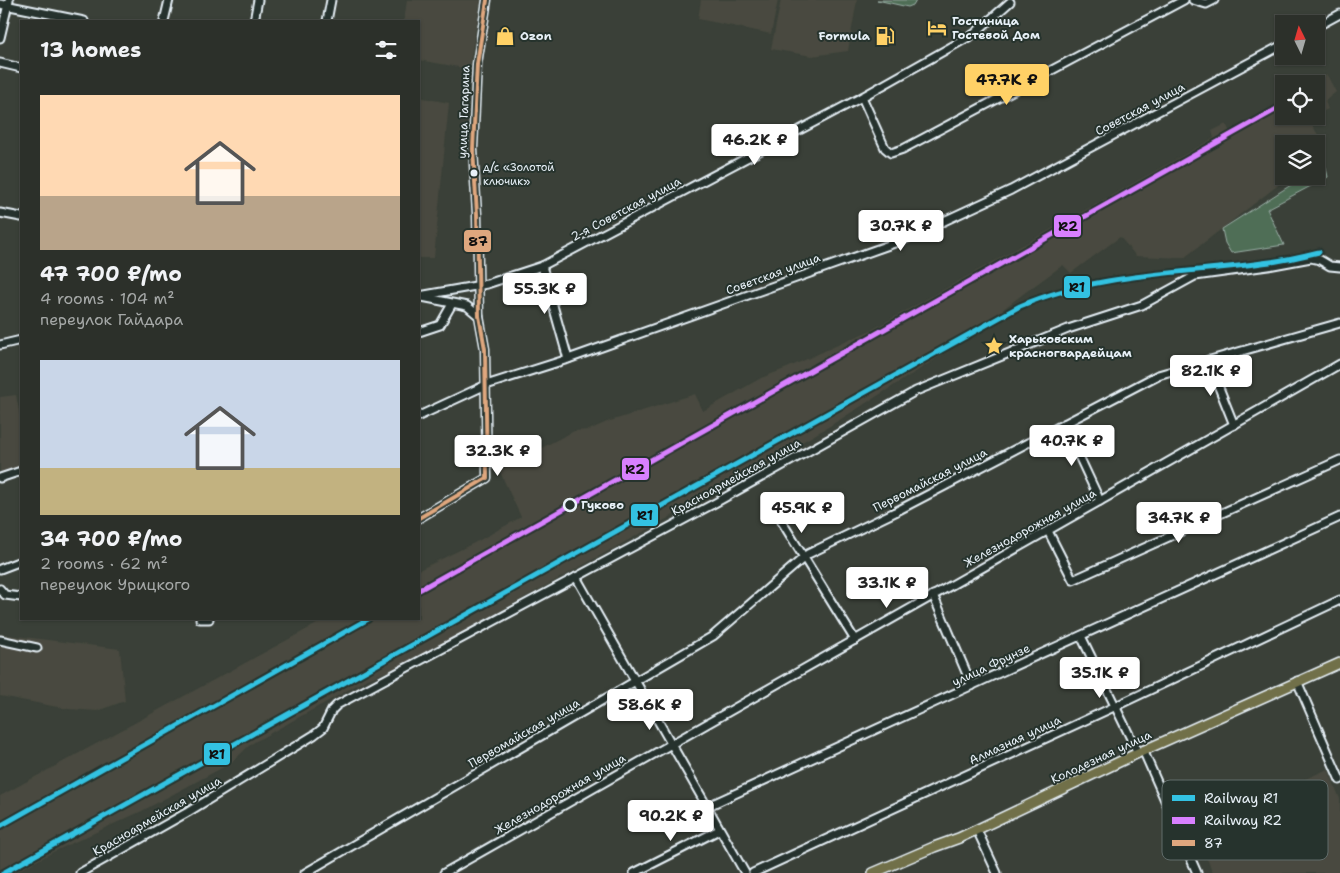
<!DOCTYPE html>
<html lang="en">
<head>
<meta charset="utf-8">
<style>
  :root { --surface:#2c302a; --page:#343832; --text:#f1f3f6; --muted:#a6a9a8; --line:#484b47; --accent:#ffd166 }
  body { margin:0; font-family:"Shantell Sans",sans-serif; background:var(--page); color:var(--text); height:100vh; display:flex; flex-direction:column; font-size:19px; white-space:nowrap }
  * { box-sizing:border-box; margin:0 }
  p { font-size:16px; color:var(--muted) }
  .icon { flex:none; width:28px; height:28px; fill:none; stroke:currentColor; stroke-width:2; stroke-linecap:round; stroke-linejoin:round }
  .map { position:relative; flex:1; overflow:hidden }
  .details { position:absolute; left:20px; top:20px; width:400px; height:600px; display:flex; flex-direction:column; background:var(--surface); border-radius:0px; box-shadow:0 1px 4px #0004,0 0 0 1px var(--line) }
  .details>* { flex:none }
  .needle { width:32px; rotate:355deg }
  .tools { position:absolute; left:1275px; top:15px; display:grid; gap:10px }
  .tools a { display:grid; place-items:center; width:50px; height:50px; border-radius:0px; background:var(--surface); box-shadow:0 1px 4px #0004,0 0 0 1px var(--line); font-size:25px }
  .price { position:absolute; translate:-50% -42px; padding:0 11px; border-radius:5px; background:#fff; color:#222; font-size:16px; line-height:32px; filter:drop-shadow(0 1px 2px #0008) }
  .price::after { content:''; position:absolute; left:50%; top:30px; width:15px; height:11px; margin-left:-8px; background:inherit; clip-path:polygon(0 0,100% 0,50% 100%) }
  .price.current { background:var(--accent); color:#111 }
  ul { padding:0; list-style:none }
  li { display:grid; align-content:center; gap:10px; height:265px; padding:0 20px }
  li span { display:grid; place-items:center; height:155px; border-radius:0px; color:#555 }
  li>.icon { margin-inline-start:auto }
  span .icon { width:90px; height:90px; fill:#fffc; stroke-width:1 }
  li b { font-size:21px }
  h2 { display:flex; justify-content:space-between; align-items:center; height:60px; padding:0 20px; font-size:21px }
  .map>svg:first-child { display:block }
  .built { fill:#48493f }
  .green { fill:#4f6e57; stroke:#9cb0a8 }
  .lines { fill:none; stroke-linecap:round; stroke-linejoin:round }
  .minor-casing { stroke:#e8f1f8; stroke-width:11 }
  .major-casing { stroke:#e8f1f8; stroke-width:12 }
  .minor { stroke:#26332d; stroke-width:7 }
  .major { stroke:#71704a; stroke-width:9 }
  .bus-1-casing { stroke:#26332d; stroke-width:8 }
  .bus-1 { stroke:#dfa77e; stroke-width:4 }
  .rail-1-casing { stroke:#26332d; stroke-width:9 }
  .rail-2-casing { stroke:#26332d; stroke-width:9 }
  .rail-1 { stroke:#33c2e2; stroke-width:5 }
  .rail-2 { stroke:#d880ff; stroke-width:5 }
  .bus-dot { fill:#e8f1f8; stroke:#26332d; stroke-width:2 }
  .stop-dot { fill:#26332d; stroke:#e8f1f8; stroke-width:2.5 }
  .labels { text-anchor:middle; stroke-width:4; stroke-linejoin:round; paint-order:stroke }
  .bus-label { font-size:11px; fill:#e8f1f8; stroke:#26332d; text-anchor:start }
  .poi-label { font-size:12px; font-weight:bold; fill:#e8f1f8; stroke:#26332d; text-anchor:start }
  .street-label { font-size:12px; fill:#e8f1f8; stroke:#26332d }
  .stop-label { font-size:12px; font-weight:bold; fill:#e8f1f8; stroke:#26332d; text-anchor:start }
  .key { fill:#26332d; stroke:#606c6a; stroke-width:1 }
  .key-label { font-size:14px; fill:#e8f1f8 }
  .line-badge { stroke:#26332d; stroke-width:2 }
  .pale-badge-label { font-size:14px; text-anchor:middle; font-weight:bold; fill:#111 }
</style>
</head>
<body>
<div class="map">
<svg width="1340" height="873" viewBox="0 0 1340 873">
  <rect width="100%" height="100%" fill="#3a4038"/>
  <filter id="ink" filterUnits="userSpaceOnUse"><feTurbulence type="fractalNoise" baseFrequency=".02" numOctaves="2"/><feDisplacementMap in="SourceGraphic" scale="10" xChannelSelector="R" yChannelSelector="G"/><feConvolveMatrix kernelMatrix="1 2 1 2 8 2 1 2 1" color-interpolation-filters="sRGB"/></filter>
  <g filter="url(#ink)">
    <g class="built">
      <polygon points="407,0 481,0 469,69 419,60 419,21 404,21"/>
      <polygon points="701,0 778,0 771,34 698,19"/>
      <polygon points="781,0 857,0 848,51 812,56 771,49"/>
      <polygon points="1327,75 1336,92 1325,101 1328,109 1316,115 1316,84 1311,84"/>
      <polygon points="419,97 449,103 434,258 419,258"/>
      <polygon points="1284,100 1284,116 1314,116 1309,120 1326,148 1316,156 1316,144 1284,144 1284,176 1290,176 1184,258 1136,256 1120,237 1071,273 1063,265 1023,294 950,350 830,426 728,485 401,666 368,679 251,744 231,763 142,811 55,851 14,873 0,873 0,796 326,619 419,619 419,570 480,540 521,517 499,470 574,431 589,430 607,422 695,394 703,411 761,378 787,368 873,329 1214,138 1212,131 1226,124 1230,132"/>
      <polygon points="16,395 21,421 21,467 0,474 0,397"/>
      <polygon points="0,634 120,649 125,701 97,711 68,709 0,696"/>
      <polygon points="1328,769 1340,799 1340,873 1213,873 1194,828"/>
    </g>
    <g class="green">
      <polygon points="877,0 916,0 913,5 908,7"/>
      <polygon points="1325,164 1328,177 1267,209 1284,245 1231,253 1225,243 1222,229 1305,176 1316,176 1316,169"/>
    </g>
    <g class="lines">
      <g class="minor-casing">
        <g id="minor">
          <polyline points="1193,0 1206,4 1214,0"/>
          <polyline points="0,4 84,21"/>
          <polyline points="164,21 169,0"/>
          <polyline points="254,21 258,0"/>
          <polyline points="327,21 331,0"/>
          <polyline points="1316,27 1340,14"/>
          <polyline points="0,38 9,0"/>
          <polyline points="0,63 21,68"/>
          <polyline points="862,97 885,148 891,153 903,149 1184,0"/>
          <polyline points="0,213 21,217"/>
          <polyline points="542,266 568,359"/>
          <polyline points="419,296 487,284 542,266 862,97 974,34 1010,2"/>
          <polyline points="422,297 467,306 479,316"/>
          <polyline points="419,332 440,325 452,304"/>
          <polyline points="0,345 21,340"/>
          <polyline points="1208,360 1234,425"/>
          <polyline points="419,416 486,385 568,359 903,240 1011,190 1284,44"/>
          <polyline points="1064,424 1100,501"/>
          <polyline points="0,478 21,471"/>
          <polyline points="419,518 487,478 485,349 479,316 477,214 473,149 477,64 487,0"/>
          <polyline points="782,522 855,640"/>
          <polyline points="1048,531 1073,580 1340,460"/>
          <polyline points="0,569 21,561"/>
          <polyline points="576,577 745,873"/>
          <polyline points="0,589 5,595 21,597"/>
          <polyline points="933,595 972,686"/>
          <polyline points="200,619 209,619"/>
          <polyline points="1081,636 1138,753"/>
          <polyline points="0,640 37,648"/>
          <polyline points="1297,681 1340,780"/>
          <polyline points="1143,750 1197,873"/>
          <polyline points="706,807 1340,517"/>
          <polyline points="977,830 997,873"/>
          <polyline points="80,873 188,812 314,735 323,728 332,710 337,705 715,503 916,391 1068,329 1142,305 1195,276 1268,266 1311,258 1320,260 1330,266 1340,267"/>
          <polyline points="305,873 713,636 808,554 895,512 1158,375 1340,323"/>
          <path d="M 444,873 C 742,703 1042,535 1340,364"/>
          <polyline points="634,873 719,830"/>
          <polyline points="753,873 1116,706 1340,600"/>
        </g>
      </g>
      <g class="major-casing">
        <polyline id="major" points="873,873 934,847 959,838 1138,753 1340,663"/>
      </g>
      <use href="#minor" class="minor"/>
      <use href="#major" class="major"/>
      <g class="bus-1-casing">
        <polyline id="bus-1" points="419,518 487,478 485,349 479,316 477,214 473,149 477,64 487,0"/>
      </g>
      <use href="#bus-1" class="bus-1"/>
      <g class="rail-1-casing">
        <g id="rail-1">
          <polyline points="0,826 368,619"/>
          <path d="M 3,873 L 1020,306 C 1099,272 1186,274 1270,262 C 1286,260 1303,256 1319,252"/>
        </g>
      </g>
      <g class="rail-2-casing">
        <polyline id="rail-2" points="419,590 1284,105"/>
      </g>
      <use href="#rail-1" class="rail-1"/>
      <use href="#rail-2" class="rail-2"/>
    </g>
  </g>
  <defs>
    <g id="hotel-bare" transform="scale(1.5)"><path d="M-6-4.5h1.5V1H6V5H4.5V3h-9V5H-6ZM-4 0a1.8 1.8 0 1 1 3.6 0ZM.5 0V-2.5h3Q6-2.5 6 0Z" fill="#ffd166" stroke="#26332d" stroke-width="2.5" paint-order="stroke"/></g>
    <g id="shop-bare" transform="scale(1.5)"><path d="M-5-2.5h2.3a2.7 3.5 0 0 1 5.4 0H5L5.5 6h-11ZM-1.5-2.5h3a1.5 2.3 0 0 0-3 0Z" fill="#ffd166" stroke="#26332d" stroke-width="2.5" paint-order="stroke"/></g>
    <g id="fuel-bare" transform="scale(1.5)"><path d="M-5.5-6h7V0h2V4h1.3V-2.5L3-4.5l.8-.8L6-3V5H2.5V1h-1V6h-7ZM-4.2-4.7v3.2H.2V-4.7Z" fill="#ffd166" stroke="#26332d" stroke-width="2.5" paint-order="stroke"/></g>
    <g id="sight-bare" transform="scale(1.5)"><path d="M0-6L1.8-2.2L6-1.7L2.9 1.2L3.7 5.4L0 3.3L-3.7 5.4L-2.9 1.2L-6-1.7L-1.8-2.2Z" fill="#ffd166" stroke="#26332d" stroke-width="2.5" paint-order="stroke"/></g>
  </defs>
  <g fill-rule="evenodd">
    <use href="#hotel-bare" x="937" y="28"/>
    <use href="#shop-bare" x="505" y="36"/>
    <use href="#fuel-bare" x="885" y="36"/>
    <use href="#sight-bare" x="994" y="346"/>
  </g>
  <circle class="bus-dot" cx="474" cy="173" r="4.5"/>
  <circle class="stop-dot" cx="570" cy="505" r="6"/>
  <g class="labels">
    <g class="bus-label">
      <text x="483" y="171">д/с «Золотой<tspan x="483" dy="14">ключик»</tspan></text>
    </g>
    <g class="poi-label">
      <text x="952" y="25">Гостиница<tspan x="952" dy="14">Гостевой Дом</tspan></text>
      <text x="520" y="40">Ozon</text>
      <text x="870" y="40" text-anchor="end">Formula</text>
      <text x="1009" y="343">Харьковским<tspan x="1009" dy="14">красногвардейцам</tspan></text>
    </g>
    <g class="street-label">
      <text transform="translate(1140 109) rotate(-28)" y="4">Советская улица</text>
      <text transform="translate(464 112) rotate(-88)" y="4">улица Гагарина</text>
      <text transform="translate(626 209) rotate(-28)" y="4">2-я Советская улица</text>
      <text transform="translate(773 274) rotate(-20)" y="4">Советская улица</text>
      <text transform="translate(736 477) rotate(-29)" y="4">Красноармейская улица</text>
      <text transform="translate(930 480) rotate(-27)" y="4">Первомайская улица</text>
      <text transform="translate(1030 528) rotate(-29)" y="4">Железнодорожная улица</text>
      <text transform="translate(991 665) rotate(-25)" y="4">улица Фрунзе</text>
      <text transform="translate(524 733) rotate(-30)" y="4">Первомайская улица</text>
      <text transform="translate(1015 740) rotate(-25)" y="4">Алмазная улица</text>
      <text transform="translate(1101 757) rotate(-25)" y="4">Колодезная улица</text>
      <text transform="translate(560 794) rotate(-30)" y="4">Железнодорожная улица</text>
      <text transform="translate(157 816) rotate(-30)" y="4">Красноармейская улица</text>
    </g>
    <g class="stop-label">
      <text x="581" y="509">Гуково</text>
    </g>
  </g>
  <rect x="1162" y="780" width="166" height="80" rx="8" class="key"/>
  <rect x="1172" y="795" width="23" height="6" fill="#33c2e2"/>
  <rect x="1172" y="817" width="23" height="7" fill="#d880ff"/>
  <rect x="1172" y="840" width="23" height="6" fill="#dfa77e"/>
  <g class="key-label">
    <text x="1204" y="803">Railway R1</text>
    <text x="1204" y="825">Railway R2</text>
    <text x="1204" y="848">87</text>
  </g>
  <g class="line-badge">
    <rect x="1053" y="214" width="29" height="24" rx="5" fill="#d880ff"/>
    <rect x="463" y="229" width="29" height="24" rx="5" fill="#dfa77e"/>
    <rect x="1063" y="275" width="28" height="24" rx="5" fill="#33c2e2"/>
    <rect x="621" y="457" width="29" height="24" rx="5" fill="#d880ff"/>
    <rect x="630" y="503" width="29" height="24" rx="5" fill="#33c2e2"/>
    <rect x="203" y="742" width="28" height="24" rx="5" fill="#33c2e2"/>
  </g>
  <g class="pale-badge-label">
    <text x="1068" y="231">R2</text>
    <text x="478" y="246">87</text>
    <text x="1077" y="292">R1</text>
    <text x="635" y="474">R2</text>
    <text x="645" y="520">R1</text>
    <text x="217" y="759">R1</text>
  </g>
</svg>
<div class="tools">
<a><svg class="needle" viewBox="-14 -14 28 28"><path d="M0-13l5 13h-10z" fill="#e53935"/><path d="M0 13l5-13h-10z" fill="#a6a9a8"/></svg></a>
<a><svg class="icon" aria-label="locate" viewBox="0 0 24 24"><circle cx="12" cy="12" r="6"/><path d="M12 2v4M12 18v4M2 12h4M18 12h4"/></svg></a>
<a><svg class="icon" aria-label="layers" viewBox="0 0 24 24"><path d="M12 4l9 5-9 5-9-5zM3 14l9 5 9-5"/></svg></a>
</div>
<b class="price current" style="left:1007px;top:106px">47.7K ₽</b>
<b class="price" style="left:755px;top:166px">46.2K ₽</b>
<b class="price" style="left:901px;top:252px">30.7K ₽</b>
<b class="price" style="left:545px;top:315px">55.3K ₽</b>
<b class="price" style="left:1211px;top:397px">82.1K ₽</b>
<b class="price" style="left:1072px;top:467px">40.7K ₽</b>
<b class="price" style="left:498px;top:477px">32.3K ₽</b>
<b class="price" style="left:802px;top:534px">45.9K ₽</b>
<b class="price" style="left:1179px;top:544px">34.7K ₽</b>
<b class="price" style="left:887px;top:609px">33.1K ₽</b>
<b class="price" style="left:1100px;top:699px">35.1K ₽</b>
<b class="price" style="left:650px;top:731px">58.6K ₽</b>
<b class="price" style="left:671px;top:842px">90.2K ₽</b>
<section class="details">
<h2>13 homes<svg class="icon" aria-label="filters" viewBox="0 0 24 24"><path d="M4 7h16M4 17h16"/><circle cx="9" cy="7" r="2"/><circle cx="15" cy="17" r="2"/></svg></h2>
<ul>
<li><span style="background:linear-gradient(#ffd9b3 65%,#b9a48a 0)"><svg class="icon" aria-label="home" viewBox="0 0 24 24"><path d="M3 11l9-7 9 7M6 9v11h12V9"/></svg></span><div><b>47 700 ₽/mo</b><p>4 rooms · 104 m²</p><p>переулок Гайдара</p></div></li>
<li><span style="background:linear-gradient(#c9d6e8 70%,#c2b280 0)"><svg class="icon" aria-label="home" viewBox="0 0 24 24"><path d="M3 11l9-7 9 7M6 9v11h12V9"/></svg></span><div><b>34 700 ₽/mo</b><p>2 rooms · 62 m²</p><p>переулок Урицкого</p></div></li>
</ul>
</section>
</div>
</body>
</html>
